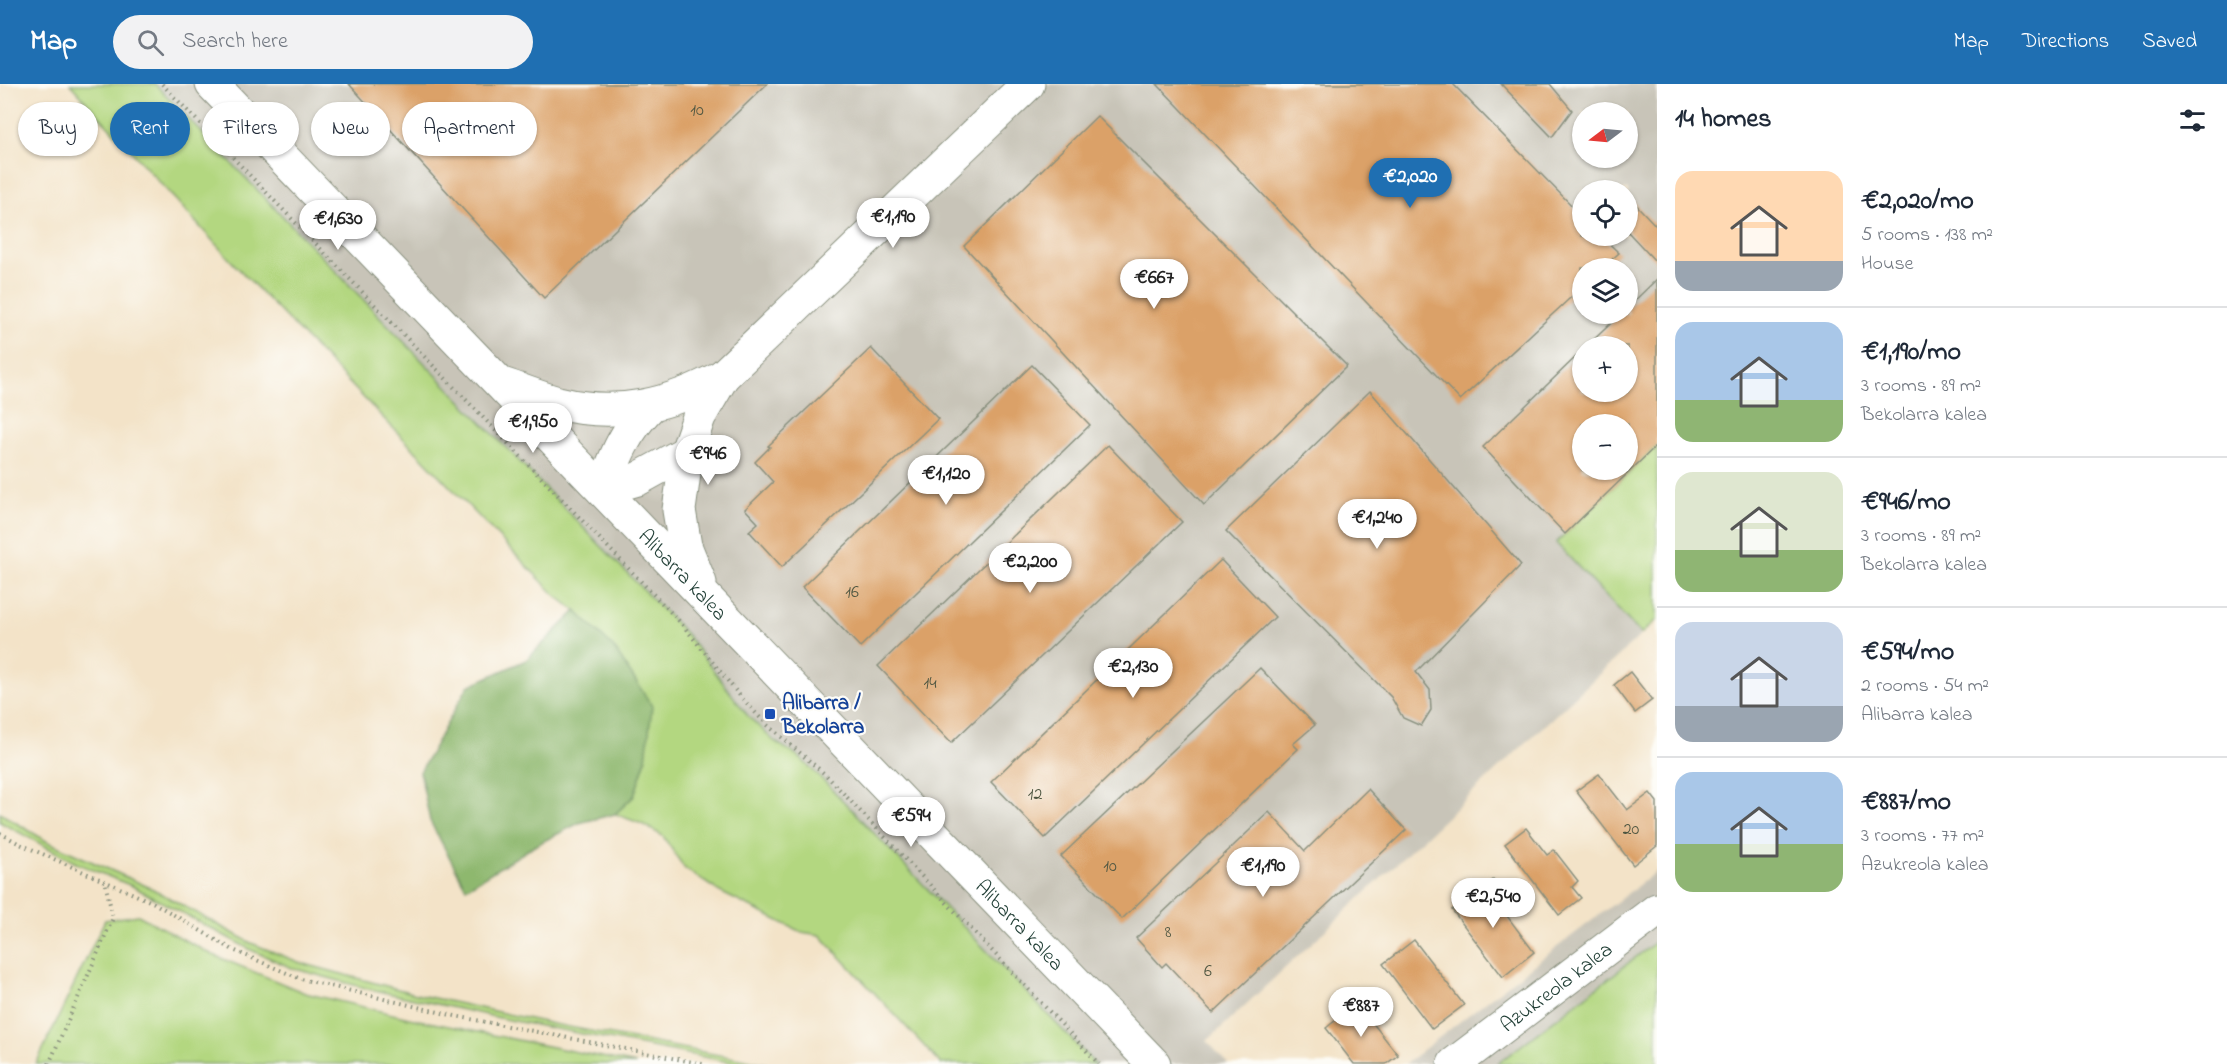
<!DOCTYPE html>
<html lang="en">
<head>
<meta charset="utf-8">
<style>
  :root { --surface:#fff; --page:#f2f2f3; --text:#1f2937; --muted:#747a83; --line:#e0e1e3; --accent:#1f6fb2 }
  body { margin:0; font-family:"Indie Flower",sans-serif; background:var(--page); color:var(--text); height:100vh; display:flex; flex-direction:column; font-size:22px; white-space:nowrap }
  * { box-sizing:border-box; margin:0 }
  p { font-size:20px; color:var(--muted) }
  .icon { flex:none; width:33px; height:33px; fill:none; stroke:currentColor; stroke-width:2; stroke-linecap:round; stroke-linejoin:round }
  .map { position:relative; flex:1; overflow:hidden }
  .panel { display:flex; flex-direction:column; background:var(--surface); width:570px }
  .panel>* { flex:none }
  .banner { position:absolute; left:18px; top:18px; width:570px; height:54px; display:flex; gap:12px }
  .needle { width:39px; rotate:254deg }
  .buttons { position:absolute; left:1572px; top:18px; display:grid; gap:12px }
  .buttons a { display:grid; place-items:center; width:66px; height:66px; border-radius:50%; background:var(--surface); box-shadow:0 2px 4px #0004; font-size:30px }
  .price { position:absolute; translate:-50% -51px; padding:0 14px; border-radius:21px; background:#fff; color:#222; font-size:20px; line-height:39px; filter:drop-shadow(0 2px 3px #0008) }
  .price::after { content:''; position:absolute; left:50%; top:36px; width:18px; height:14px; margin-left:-9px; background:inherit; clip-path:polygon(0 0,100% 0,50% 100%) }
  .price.on { background:var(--accent); color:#fff }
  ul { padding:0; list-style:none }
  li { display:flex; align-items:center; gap:18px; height:150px; padding:0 18px }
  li+li { border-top:2px solid var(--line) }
  li span { display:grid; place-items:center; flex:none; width:168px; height:120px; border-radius:18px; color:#555 }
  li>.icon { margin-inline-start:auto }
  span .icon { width:72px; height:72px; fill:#fffc; stroke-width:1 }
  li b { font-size:26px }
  h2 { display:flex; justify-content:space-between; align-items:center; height:72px; padding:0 18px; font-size:26px }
  .tag { padding:0 21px; border-radius:27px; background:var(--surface); box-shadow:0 2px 4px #0004; font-size:21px; line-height:54px }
  .tag.on { background:var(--accent); color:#fff }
  header { display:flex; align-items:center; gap:36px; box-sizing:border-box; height:84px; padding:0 30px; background:var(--accent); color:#fff }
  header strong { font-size:28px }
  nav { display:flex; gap:33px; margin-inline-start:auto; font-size:21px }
  .search { width:420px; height:54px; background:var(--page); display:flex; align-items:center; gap:15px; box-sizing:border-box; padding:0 21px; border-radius:33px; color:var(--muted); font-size:22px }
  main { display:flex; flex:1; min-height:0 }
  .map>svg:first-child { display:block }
  .industrial { fill:#c8c4b8; fill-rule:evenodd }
  .green { fill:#b3d780; stroke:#698a5a; stroke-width:1.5 }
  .forest { fill:#8eb86e; stroke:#567a51; stroke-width:1.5 }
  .building { fill:#dba167; fill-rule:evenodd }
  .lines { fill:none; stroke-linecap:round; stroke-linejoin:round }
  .minor-casing { stroke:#89907e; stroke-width:35 }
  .path { stroke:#89907e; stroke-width:4; stroke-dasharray:1.5 4.5; stroke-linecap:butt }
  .minor { stroke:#fff; stroke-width:33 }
  .transit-dot { fill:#1a4fb4; stroke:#fdfcf7; stroke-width:2 }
  .labels { text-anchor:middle; stroke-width:4.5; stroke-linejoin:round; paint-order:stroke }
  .number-label { font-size:18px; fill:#4e5641 }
  .street-label { font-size:21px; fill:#1f3d34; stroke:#fdfcf7 }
  .transit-label { font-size:21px; font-weight:bold; fill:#164399; stroke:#fdfcf7; text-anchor:start }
</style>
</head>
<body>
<header>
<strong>Map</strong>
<div class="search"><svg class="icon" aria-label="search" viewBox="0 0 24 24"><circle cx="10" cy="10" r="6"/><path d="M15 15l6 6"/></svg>Search here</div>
<nav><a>Map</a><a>Directions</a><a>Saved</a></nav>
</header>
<main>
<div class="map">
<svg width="1657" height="980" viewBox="0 0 1657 980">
  <rect width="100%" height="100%" fill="#fdfcf7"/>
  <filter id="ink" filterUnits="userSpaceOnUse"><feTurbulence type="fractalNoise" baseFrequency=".0167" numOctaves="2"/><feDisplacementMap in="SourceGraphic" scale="12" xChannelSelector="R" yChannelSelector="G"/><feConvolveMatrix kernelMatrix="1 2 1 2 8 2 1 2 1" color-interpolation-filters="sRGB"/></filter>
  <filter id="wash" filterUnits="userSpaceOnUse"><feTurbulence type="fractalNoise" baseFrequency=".008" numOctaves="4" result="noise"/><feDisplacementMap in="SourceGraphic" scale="24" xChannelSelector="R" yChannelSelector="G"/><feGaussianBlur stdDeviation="1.35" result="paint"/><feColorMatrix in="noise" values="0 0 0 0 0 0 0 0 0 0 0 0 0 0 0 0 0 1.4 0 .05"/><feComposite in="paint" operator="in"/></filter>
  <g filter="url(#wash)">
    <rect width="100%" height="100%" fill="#f3e3c8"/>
    <g class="industrial">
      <path d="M 155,0 L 1657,0 L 1657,536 L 1207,957 L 1228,980 L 1095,980 L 827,700 L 798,672 L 774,657 L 748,632 L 687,551 ZM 1582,28 L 1628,28 L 1628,74 L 1582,74 ZM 1582,106 L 1628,106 L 1628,152 L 1582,152 ZM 1582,184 L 1628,184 L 1628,230 L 1582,230 ZM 1582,262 L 1628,262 L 1628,308 L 1582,308 ZM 1582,340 L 1628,340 L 1628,386 L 1582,386 Z"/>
      <polygon points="1657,787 1657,980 1405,980 1489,915"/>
    </g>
    <g class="green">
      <polygon points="70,0 155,0 687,551 748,632 774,657 798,672 827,700 1095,980 941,980 820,851 801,848 720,808 685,785 663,752 642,740 615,730 634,712 646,675 576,527 555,511 233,179"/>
      <polygon points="1657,361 1657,536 1641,550 1556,459"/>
      <polygon points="0,729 48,758 153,805 251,859 301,879 420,911 553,940 767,980 740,980 504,935 365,904 292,884 251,866 132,802 76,779 0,738"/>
      <polygon points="138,831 211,870 305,909 409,934 636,980 36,980 105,836"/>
      <polygon points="1657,857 1657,980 1497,980"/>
    </g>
    <polygon class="forest" points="576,527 614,564 652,622 646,675 634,712 615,730 579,739 536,761 466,804 430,737 420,688 468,602 526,576"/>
    <g id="blocks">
      <g class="building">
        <polygon points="349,0 767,0 544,214"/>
        <polygon points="1157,0 1453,0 1582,132 1582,152 1601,152 1619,169 1602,184 1582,184 1582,203 1460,316"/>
        <polygon points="1501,0 1550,0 1572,26 1552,53"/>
        <polygon points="1097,32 1347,282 1204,421 964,162"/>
        <polygon points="1628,112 1657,143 1657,179 1628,148"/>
        <path d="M 1657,195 L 1657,361 L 1565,450 L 1483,363 L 1582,267 L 1582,308 L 1628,308 L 1628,262 L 1587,262 L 1621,230 L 1628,230 L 1628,223 ZM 1582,340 L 1628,340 L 1628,386 L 1582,386 Z"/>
        <polygon points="871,264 938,335 782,483 749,447 758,439 745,425 773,398 755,378 770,363 768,362"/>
        <polygon points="1032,281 1090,341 860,563 802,503"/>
        <polygon points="1370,307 1521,481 1416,588 1430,606 1431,626 1421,642 1403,634 1391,613 1226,447"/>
        <polygon points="1108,361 1182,438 951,659 878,582"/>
        <polygon points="1221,476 1275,533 1045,754 991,698"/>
        <polygon points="1260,584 1315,641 1293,660 1298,665 1122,835 1061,772"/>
        <polygon points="1630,588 1652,616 1635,629 1614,601"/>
        <polygon points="1599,690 1627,726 1650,709 1657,718 1657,762 1633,781 1576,707"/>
        <polygon points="1368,705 1406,746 1213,929 1166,879 1162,883 1136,854 1269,728 1305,767"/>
        <polygon points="1526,744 1547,771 1554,766 1578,797 1572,803 1581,814 1559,831 1505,760"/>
        <polygon points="1493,796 1506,814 1498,820 1534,868 1503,893 1452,826"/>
        <polygon points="1414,856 1464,921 1432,945 1383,880"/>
        <polygon points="1357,919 1398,971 1386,980 1354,980 1326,944"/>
      </g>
    </g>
  </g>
  <g filter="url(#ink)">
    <use href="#blocks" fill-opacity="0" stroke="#89907e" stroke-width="1.5"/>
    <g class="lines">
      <g class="minor-casing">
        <g id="minor">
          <path id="s1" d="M 212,0 L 1154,980"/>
          <path d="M 505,301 C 523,307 540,314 558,319 C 618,334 670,321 723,292"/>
          <path d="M 603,405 C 616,371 624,349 650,322"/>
          <polyline points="603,405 638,395 687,368"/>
          <polyline points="700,499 685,462 679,426 687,368 699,333 723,292 1028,0"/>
          <path id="s2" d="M 1454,980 L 1657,826"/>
        </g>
      </g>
      <g class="path">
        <polyline points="162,0 681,539 740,612 765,639 826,691 1099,980"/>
        <polyline points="0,749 20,760 154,819 233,866 301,895 455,932 703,980"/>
        <polyline points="49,980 113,834 105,798"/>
      </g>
      <use href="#minor" class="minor"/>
    </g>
  </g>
  <rect class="transit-dot" x="764" y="624" width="12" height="12" rx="3"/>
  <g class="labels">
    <g class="number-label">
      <text x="697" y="31">10</text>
      <text x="852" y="513">16</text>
      <text x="930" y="604">14</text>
      <text x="1035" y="715">12</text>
      <text x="1631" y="750">20</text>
      <text x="1110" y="787">10</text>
      <text x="1168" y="853">8</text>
      <text x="1208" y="892">6</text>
    </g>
    <g class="street-label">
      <text dy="7" stroke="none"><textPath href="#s1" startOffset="680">Alibarra kalea</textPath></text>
      <text dy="7" stroke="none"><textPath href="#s1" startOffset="1166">Alibarra kalea</textPath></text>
      <text dy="7" stroke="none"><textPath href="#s2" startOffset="128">Azukreola kalea</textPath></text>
    </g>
    <g class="transit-label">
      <text x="782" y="625">Alibarra /<tspan x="782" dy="24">Bekolarra</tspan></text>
    </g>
  </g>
</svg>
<div class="buttons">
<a><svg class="needle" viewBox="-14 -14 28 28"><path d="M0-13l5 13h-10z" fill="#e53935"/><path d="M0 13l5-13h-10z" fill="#747a83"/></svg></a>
<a><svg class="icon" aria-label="locate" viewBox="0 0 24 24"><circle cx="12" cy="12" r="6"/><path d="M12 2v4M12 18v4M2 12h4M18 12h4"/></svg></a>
<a><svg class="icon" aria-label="layers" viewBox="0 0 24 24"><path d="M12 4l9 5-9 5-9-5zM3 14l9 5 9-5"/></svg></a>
<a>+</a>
<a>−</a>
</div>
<b class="price on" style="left:1410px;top:125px">€2,020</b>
<b class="price" style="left:893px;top:165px">€1,190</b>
<b class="price" style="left:338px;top:167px">€1,630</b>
<b class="price" style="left:1154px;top:226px">€667</b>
<b class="price" style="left:533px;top:370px">€1,950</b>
<b class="price" style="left:708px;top:402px">€946</b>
<b class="price" style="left:946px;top:422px">€1,120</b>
<b class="price" style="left:1377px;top:466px">€1,240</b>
<b class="price" style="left:1030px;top:510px">€2,200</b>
<b class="price" style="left:1133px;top:615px">€2,130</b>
<b class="price" style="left:911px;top:764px">€594</b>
<b class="price" style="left:1263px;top:814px">€1,190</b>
<b class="price" style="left:1493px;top:845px">€2,540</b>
<b class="price" style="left:1361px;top:954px">€887</b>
<div class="banner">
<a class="tag">Buy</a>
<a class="tag on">Rent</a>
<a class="tag">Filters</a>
<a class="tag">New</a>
<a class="tag">Apartment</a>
</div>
</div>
<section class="panel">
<h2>14 homes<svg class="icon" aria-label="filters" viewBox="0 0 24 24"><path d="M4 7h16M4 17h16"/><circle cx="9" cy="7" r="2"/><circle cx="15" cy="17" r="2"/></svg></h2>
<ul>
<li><span style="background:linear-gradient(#ffd9b3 75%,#9aa5b1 0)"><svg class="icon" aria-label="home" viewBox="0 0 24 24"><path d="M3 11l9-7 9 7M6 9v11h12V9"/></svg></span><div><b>€2,020/mo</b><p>5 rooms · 138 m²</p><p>House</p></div></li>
<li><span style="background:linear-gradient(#a9c7e8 65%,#8fb573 0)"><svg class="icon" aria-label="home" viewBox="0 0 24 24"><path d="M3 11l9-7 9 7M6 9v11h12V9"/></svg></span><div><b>€1,190/mo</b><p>3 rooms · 89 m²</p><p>Bekolarra kalea</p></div></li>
<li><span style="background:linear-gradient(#dfe7d0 65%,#8fb573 0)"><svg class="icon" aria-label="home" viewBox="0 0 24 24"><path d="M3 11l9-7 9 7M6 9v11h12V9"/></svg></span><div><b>€946/mo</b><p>3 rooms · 89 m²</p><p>Bekolarra kalea</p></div></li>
<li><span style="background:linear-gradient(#c9d6e8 70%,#9aa5b1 0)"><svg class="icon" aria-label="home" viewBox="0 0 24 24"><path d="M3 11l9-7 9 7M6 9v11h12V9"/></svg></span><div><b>€594/mo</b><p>2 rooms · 54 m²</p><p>Alibarra kalea</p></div></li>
<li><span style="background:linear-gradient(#a9c7e8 60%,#8fb573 0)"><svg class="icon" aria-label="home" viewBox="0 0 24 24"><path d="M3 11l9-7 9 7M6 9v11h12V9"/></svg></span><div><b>€887/mo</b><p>3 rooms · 77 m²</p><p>Azukreola kalea</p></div></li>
</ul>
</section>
</main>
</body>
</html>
